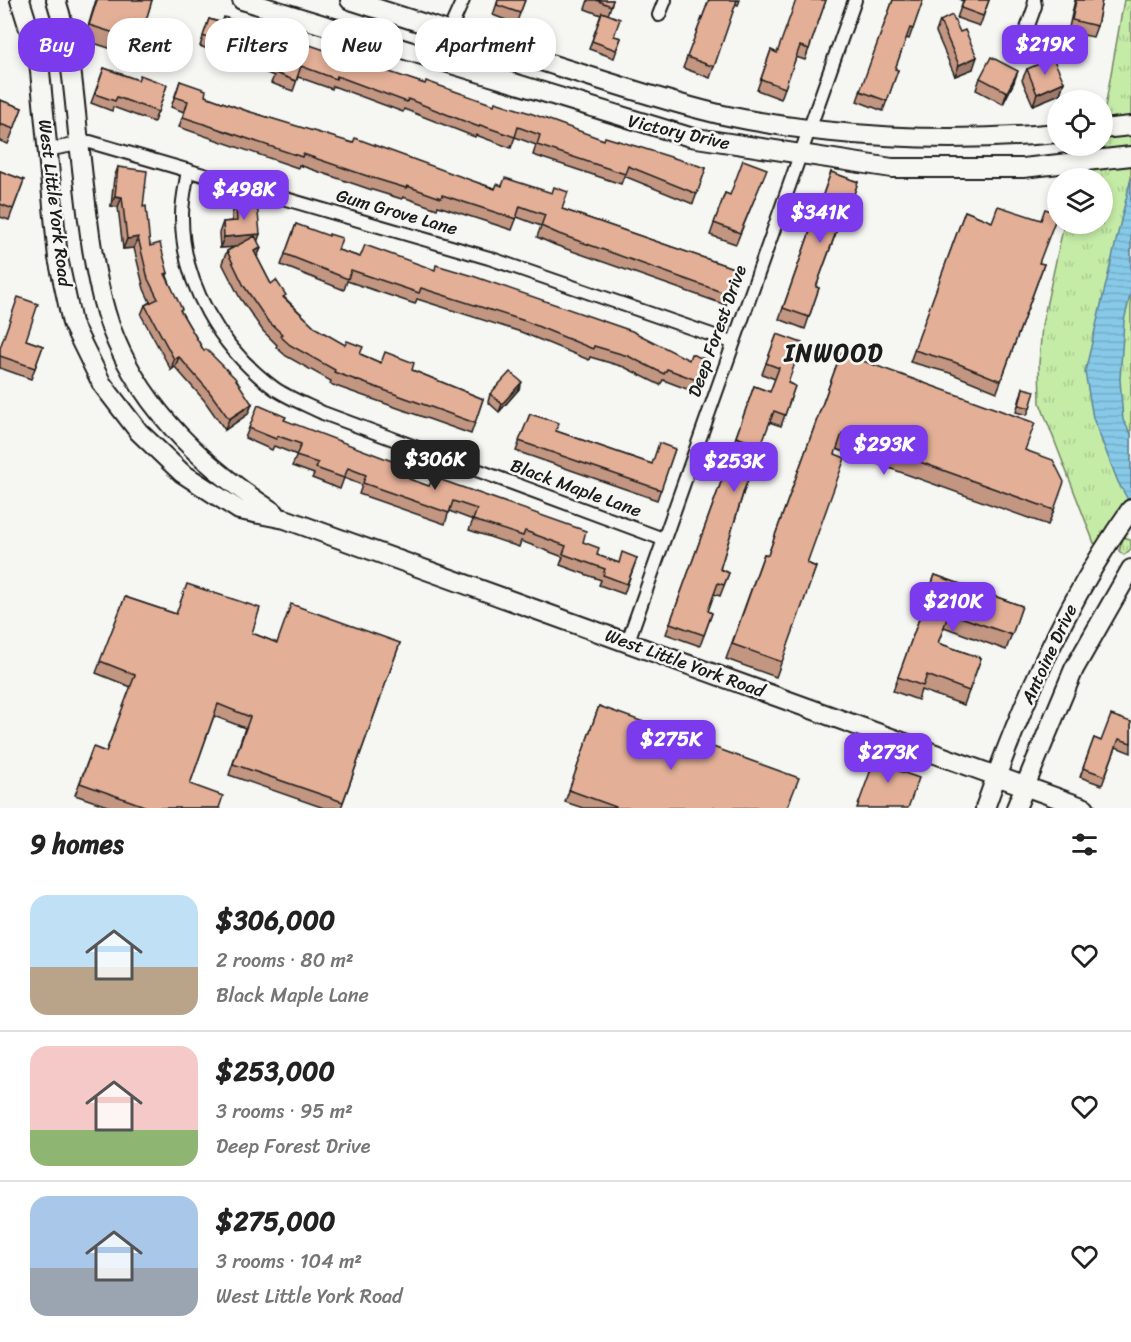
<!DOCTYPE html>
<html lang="en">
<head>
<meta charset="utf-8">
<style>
  :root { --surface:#fff; --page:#f2f2f2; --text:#222; --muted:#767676; --line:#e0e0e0; --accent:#7c3aed }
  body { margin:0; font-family:Sriracha,sans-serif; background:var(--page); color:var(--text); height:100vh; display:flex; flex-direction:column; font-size:22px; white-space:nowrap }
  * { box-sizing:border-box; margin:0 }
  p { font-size:20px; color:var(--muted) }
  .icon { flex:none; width:33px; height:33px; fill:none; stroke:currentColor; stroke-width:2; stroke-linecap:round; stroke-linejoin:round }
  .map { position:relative; height:808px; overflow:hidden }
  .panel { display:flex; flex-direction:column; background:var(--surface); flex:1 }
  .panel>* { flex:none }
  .banner { position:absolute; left:18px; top:18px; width:600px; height:54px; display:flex; gap:12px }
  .fabs { position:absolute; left:1047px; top:90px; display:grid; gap:12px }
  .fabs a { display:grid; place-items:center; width:66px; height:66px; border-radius:50%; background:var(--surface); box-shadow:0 3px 9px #0003; font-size:30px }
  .price { position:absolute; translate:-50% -51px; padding:0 14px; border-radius:12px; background:var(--accent); color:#fff; font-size:20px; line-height:39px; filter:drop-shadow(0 2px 3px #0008) }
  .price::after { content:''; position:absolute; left:50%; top:36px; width:18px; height:14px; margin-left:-9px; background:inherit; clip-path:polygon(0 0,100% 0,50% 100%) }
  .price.selected { background:#222; color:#fff }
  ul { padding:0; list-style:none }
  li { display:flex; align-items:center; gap:18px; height:150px; padding:0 30px }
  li+li { border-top:2px solid var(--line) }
  li span { display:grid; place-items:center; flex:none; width:168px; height:120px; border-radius:18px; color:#555 }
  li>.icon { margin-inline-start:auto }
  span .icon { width:72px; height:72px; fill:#fffc; stroke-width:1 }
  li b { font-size:26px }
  h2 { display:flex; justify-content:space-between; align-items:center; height:72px; padding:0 30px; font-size:26px }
  .pill { padding:0 21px; border-radius:24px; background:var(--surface); box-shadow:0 3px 9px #0003; font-size:21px; line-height:54px }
  .pill.selected { background:var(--accent); color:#fff }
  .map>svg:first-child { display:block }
  .grass { fill:url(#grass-tufts); stroke:#708462; stroke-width:1.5 }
  .water { fill:url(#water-rules); stroke:#5c8496; stroke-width:1.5 }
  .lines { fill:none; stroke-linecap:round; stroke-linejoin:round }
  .street-casing { stroke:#1c1c1c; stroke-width:16 }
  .secondary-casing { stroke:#1c1c1c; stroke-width:22 }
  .street { stroke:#f6f6f2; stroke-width:12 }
  .secondary { stroke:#f6f6f2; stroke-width:18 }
  .wall { fill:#c39682; stroke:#1c1c1c; stroke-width:1.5 }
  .shaded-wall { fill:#9f7a6a; stroke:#1c1c1c; stroke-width:1.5 }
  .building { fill:#e3af97; stroke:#1c1c1c; stroke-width:1.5 }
  .labels { text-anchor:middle; stroke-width:5; stroke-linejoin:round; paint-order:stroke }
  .street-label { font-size:18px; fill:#1c1c1c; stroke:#f6f6f2 }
  .district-label { font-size:24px; font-weight:bold; letter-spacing:1.5px; fill:#1c1c1c; stroke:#f6f6f2 }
</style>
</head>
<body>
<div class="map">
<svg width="1131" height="808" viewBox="0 0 1131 808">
  <defs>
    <pattern id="grass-tufts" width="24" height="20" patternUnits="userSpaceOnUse" patternTransform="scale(1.5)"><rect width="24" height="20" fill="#c5eca7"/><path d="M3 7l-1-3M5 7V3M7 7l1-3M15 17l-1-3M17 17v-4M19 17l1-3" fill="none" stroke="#a9ca8f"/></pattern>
    <pattern id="water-rules" width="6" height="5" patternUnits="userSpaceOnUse" patternTransform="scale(1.5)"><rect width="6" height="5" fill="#87c9e8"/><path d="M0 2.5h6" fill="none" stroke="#74acc6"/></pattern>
  </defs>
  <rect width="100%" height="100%" fill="#f6f6f2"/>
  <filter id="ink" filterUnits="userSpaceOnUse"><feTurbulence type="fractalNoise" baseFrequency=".0167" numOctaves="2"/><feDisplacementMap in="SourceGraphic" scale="12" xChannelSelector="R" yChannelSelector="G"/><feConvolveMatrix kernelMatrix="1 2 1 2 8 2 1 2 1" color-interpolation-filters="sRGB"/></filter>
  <g filter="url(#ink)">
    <g class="grass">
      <polygon points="1124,0 1131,0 1131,498 1098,544 1094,543 1040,403 1039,364 1042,325 1064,224 1102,224 1102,178 1066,178 1066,171 1094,168 1098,146 1102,146 1103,119"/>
      <polygon points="1124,536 1131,541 1131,549 1124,555 1119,551"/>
    </g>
    <polygon class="water" points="1131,178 1131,292 1124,321 1120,379 1123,420 1131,434 1131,505 1118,482 1093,418 1085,372"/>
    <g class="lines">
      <g class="street-casing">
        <g id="street">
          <polyline points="659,15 665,0"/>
          <polyline points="1024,37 1035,6 1034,0"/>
          <polyline points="436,60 463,0"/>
          <polyline points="46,150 90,142 489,258 732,342"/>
          <path d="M 188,170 C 186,184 182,200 182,215 C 181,283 221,349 274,388 C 288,398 307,405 323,413 L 663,539"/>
          <polyline points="628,641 855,0"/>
        </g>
      </g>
      <g class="secondary-casing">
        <g id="secondary">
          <polyline points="20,0 39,61 58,258 72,323 102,384 139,432 182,473 239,510 285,519 1085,808"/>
          <path d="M 56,0 C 71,46 74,95 79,143 C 86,199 90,259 106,313 C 132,400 202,466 275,513"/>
          <polyline points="242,0 690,137 892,168 1023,168 1131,156"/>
          <path d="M 350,0 C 422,23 494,46 566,69 C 618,85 670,103 723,115 C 831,138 948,143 1058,133"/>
          <polyline points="1102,129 1131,126"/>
          <path d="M 985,808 C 1021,704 1067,599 1131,509"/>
          <polyline points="1016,808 1074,669 1131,569"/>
        </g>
      </g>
      <use href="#street" class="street"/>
      <use href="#secondary" class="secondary"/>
    </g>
    <g class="wall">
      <polygon points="96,0 152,0 134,56 84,40"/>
      <polygon points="498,0 525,0 516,24 493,15"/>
      <polygon points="588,0 613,0 608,15 614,36 621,38 614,58 589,49 601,15 585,9"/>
      <polygon points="709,0 740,0 738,5 735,4 710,78 683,68"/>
      <polygon points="826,0 805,60 796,57 781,99 757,90 771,50 777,53"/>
      <polygon points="893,0 923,0 909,39 906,38 895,69 898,70 883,111 857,101"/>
      <polygon points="960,0 989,0 980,26 957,18 963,1"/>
      <polygon points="1075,0 1102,0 1097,26 1093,37 1068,32"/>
      <polygon points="209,19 222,23 271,36 294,44 494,105 604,140 706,168 693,204 624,176 621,184 533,155 536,145 515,137 511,148 476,135 475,137 404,109 403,112 333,86 332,89 298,77 293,91 271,83 274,76 200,46"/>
      <polygon points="940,21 973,69 955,76 936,32"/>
      <polygon points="104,68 138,80 167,85 154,122 113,107 112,111 91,103"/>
      <polygon points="1027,69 1064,82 1060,94 1033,105 1022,80"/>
      <polygon points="980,78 1014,82 1003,104 976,90"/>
      <polygon points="180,81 205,96 247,111 562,209 739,270 726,305 555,245 537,237 541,226 517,217 512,230 438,206 437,209 403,197 402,199 369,189 299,165 298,168 179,127 184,112 171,107"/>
      <polygon points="0,100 22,108 8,144 0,141"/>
      <polygon points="118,167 143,207 150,246 168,273 167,276 181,312 204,351 252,404 248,414 225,430 204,400 175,367 171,370 141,315 145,305 150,302 144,289 134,248 123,249 118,207 111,206 114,178"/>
      <polygon points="0,171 24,180 9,220 0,217"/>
      <polygon points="831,172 858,182 844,223 840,222 816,287 819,288 805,329 779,319"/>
      <polygon points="762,180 736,244 710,235 725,193 730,195"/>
      <polygon points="236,203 261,248 257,257 271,284 285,298 317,329 360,354 381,363 412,370 483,399 471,434 330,384 331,381 286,356 276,347 277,345 263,331 240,298 222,263 227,251 234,247 220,248 219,233 223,222 232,221 232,214"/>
      <polygon points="965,211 992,222 1039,263 1044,264 997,392 950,373 910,362"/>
      <polygon points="296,224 338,250 689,360 707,360 695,392 663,380 660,385 624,367 590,357 589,360 521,332 417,299 415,304 347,281 344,290 281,265"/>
      <polygon points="777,334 788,383 795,386 781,426 769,422 744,491 720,569 729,573 720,596 714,594 708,611 712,613 700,646 666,634 728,463 739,467 744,453 732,448 754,386 770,392 775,379 762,374"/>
      <polygon points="26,340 43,346 31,379 0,368 0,347"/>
      <polygon points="841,353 1025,450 1054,510 1048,525 836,449 807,563 816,567 776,677 726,659 764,554 768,555"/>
      <polygon points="1023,388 1030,408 1027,415 1016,412"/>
      <polygon points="519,389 499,412 488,402 490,394"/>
      <polygon points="530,414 556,431 652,464 675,449 657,500 516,451"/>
      <polygon points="284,420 409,479 583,542 597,555 619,563 637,558 624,594 599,585 601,580 560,565 563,557 521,541 519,547 469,530 473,520 449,511 445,524 359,494 362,485 344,478 340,489 312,478 314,474 292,466 297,455 274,446 272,450 245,438 249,428"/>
      <polygon points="935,575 1022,606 1006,650 944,627 938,643 981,658 964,705 921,690 918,700 893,691"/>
      <polygon points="125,597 176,614 252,633 277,643 400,643 341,808 324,808 229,775 245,728 214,716 190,784 219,808 113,808 75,795 93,747 106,752 131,687 96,673"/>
      <polygon points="599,706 788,808 583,808 565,802"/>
      <polygon points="1131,722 1131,753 1116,747 1102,785 1080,777 1094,738 1101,741"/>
    </g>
    <g class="shaded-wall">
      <polygon points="977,57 973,69 955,76 959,65"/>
      <polygon points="1018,71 1014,82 1003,104 1007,92"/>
      <polygon points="1064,82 1060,94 1033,105 1037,94"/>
      <polygon points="115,196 122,197 118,207 111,206"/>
      <polygon points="260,234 256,246 220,248 224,237"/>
      <polygon points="138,237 134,248 123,249 127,239"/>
      <polygon points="261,248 256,259 254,251"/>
      <polygon points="179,357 175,367 171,370 174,359"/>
      <polygon points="522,382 519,389 499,412 502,404"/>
      <polygon points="252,404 248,414 225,430 229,419"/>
    </g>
    <g class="building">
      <polygon points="97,0 152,0 140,41 89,25"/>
      <polygon points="498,0 525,0 520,13 497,5"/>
      <polygon points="596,0 613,0 611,6"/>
      <polygon points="709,0 737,0 714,67 687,57"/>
      <polygon points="796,0 826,0 809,49 800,46 785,88 761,79 771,50 777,53"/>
      <polygon points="893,0 923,0 913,29 910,28 895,69 898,70 887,101 860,91"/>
      <polygon points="964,0 989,0 983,16 961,8"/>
      <polygon points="1076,0 1102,0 1097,26 1072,20"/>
      <polygon points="602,12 620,19 614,36 621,38 616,50 592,41"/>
      <polygon points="952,15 960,32 965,30 977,57 959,65 940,21"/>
      <polygon points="224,17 272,33 271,36 294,44 295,40 425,84 426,81 494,105 495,102 530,113 604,140 605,137 642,148 706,168 697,194 628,166 625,174 537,145 540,135 518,127 515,137 480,125 479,127 408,99 407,102 337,76 336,79 301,66 296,81 275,73 278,66 203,36 209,19 222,23"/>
      <polygon points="991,57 1018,71 1007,92 980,78"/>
      <polygon points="1053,58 1064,82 1037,94 1027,69"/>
      <polygon points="104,68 138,80 140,75 167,85 158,112 117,97 115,101 95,94"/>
      <polygon points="180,81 206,90 205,96 247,111 353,143 355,138 495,189 497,184 502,186 505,178 552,193 554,187 568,192 562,209 739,270 730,295 559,234 541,226 545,215 520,206 516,219 442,195 441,198 407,186 406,188 373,178 303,154 302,157 183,117 188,101 175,97"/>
      <polygon points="0,100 22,108 14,129 0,124"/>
      <polygon points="743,160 767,169 740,233 714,223 725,193 730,195"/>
      <polygon points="118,167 147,171 143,207 146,206 150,246 160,243 168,273 165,274 182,309 180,310 204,351 206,349 235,378 252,404 229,419 208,390 179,357 174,359 145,305 158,299 148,279 138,237 127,239 122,197 115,196"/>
      <polygon points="0,171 24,180 13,209 0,204"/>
      <polygon points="831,172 858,182 848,212 844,210 816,287 819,288 809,317 783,308"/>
      <polygon points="257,202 260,234 224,237 223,222 237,221 236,203"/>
      <polygon points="998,206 1041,220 1045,209 1058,213 1039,263 1044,264 1001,381 954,362 914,350 965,211 992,222"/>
      <polygon points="296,224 329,236 329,234 342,238 338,250 360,257 365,245 435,270 436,265 470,275 632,331 689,360 691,354 707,360 699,381 667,369 664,374 628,356 594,346 593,349 525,321 421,288 419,293 351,270 348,279 285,254"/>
      <polygon points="255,236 261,248 254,251 271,284 276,280 286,295 283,297 317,329 345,345 347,341 363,347 360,354 381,363 385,352 414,363 412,370 483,399 475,423 334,372 335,370 290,345 280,336 282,334 267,320 244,286 227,251"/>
      <polygon points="18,297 38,304 26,340 43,346 35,368 0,356 0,348"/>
      <polygon points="777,334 802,343 788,383 795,386 785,415 774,411 744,490 720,569 729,573 724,585 718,583 708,611 712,613 704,635 670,623 728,463 739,467 748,441 736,437 754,386 770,392 779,368 766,363"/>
      <polygon points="841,353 1035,423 1025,450 1053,460 1064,482 1054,510 842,434 835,454 845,458 807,563 816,567 782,662 732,644 764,554 768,555"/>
      <polygon points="510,372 522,382 502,404 490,394"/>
      <polygon points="1023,388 1035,391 1030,408 1019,405"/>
      <polygon points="258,405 286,417 284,420 413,469 409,479 429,486 433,477 586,531 583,542 599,548 597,555 619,563 622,552 637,558 627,584 603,575 605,569 563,554 566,546 525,531 523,536 473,520 477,509 453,501 449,513 363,483 366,475 348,468 344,478 316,468 318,463 296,456 301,444 278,436 276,439 249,428"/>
      <polygon points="530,414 559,423 556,431 652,464 659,443 675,449 661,490 519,441"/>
      <polygon points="935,575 1022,606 1012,635 949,613 938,643 981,658 969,691 927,675 923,686 898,677"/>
      <polygon points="187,584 260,608 252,633 277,643 291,604 400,643 343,802 233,764 250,717 218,704 190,784 223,796 219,808 150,808 80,783 93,747 106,752 135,675 100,661 125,597 176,614"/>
      <polygon points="599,706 799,778 787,808 616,808 616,807 569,790"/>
      <polygon points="1111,715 1131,722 1131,743 1119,739 1105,776 1083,768 1094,738 1101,741"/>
      <polygon points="878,750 904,758 899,771 919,778 908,808 857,808"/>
    </g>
  </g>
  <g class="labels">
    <g class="street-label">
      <text transform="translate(679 132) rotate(13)" y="6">Victory Drive</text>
      <text transform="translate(55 203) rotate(83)" y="6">West Little York Road</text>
      <text transform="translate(397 212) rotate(16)" y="6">Gum Grove Lane</text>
      <text transform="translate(717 331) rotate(-70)" y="6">Deep Forest Drive</text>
      <text transform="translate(576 488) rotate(20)" y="6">Black Maple Lane</text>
      <text transform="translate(1049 654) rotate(-65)" y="6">Antoine Drive</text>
      <text transform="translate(685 663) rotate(20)" y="6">West Little York Road</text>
    </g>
    <g class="district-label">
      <text x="834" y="361">INWOOD</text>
    </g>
  </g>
</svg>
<div class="fabs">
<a><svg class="icon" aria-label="locate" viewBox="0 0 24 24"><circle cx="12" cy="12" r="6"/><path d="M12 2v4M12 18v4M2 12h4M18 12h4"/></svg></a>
<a><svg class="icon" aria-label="layers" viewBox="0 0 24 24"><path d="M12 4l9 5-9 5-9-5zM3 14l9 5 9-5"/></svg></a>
</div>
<b class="price" style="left:1045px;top:76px">$219K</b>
<b class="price" style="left:244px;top:221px">$498K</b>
<b class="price" style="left:820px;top:244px">$341K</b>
<b class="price" style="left:884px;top:476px">$293K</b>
<b class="price selected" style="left:435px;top:491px">$306K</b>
<b class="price" style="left:734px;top:493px">$253K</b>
<b class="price" style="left:953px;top:633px">$210K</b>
<b class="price" style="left:671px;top:771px">$275K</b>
<b class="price" style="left:888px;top:784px">$273K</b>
<div class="banner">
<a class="pill selected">Buy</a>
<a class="pill">Rent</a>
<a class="pill">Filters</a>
<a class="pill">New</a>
<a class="pill">Apartment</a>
</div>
</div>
<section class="panel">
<h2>9 homes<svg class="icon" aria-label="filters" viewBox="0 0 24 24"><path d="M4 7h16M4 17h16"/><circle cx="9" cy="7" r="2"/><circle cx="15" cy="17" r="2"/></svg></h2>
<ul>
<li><span style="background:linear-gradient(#bfe0f5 60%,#b9a48a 0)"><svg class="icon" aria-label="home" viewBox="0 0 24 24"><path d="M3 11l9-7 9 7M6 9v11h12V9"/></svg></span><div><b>$306,000</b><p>2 rooms · 80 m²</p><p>Black Maple Lane</p></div><svg class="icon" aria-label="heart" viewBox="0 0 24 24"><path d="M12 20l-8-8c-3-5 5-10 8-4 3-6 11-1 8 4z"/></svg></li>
<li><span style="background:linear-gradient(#f6c9c9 70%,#8fb573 0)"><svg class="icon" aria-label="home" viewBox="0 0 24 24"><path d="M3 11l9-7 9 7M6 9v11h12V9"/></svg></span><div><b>$253,000</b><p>3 rooms · 95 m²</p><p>Deep Forest Drive</p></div><svg class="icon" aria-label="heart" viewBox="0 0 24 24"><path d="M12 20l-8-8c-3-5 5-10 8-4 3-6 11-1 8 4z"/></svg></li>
<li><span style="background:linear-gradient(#a9c7e8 60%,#9aa5b1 0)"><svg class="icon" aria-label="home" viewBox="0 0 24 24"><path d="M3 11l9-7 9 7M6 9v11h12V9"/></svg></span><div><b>$275,000</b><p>3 rooms · 104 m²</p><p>West Little York Road</p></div><svg class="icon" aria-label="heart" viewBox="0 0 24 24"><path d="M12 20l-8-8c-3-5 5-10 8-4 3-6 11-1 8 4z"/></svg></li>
</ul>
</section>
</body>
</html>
